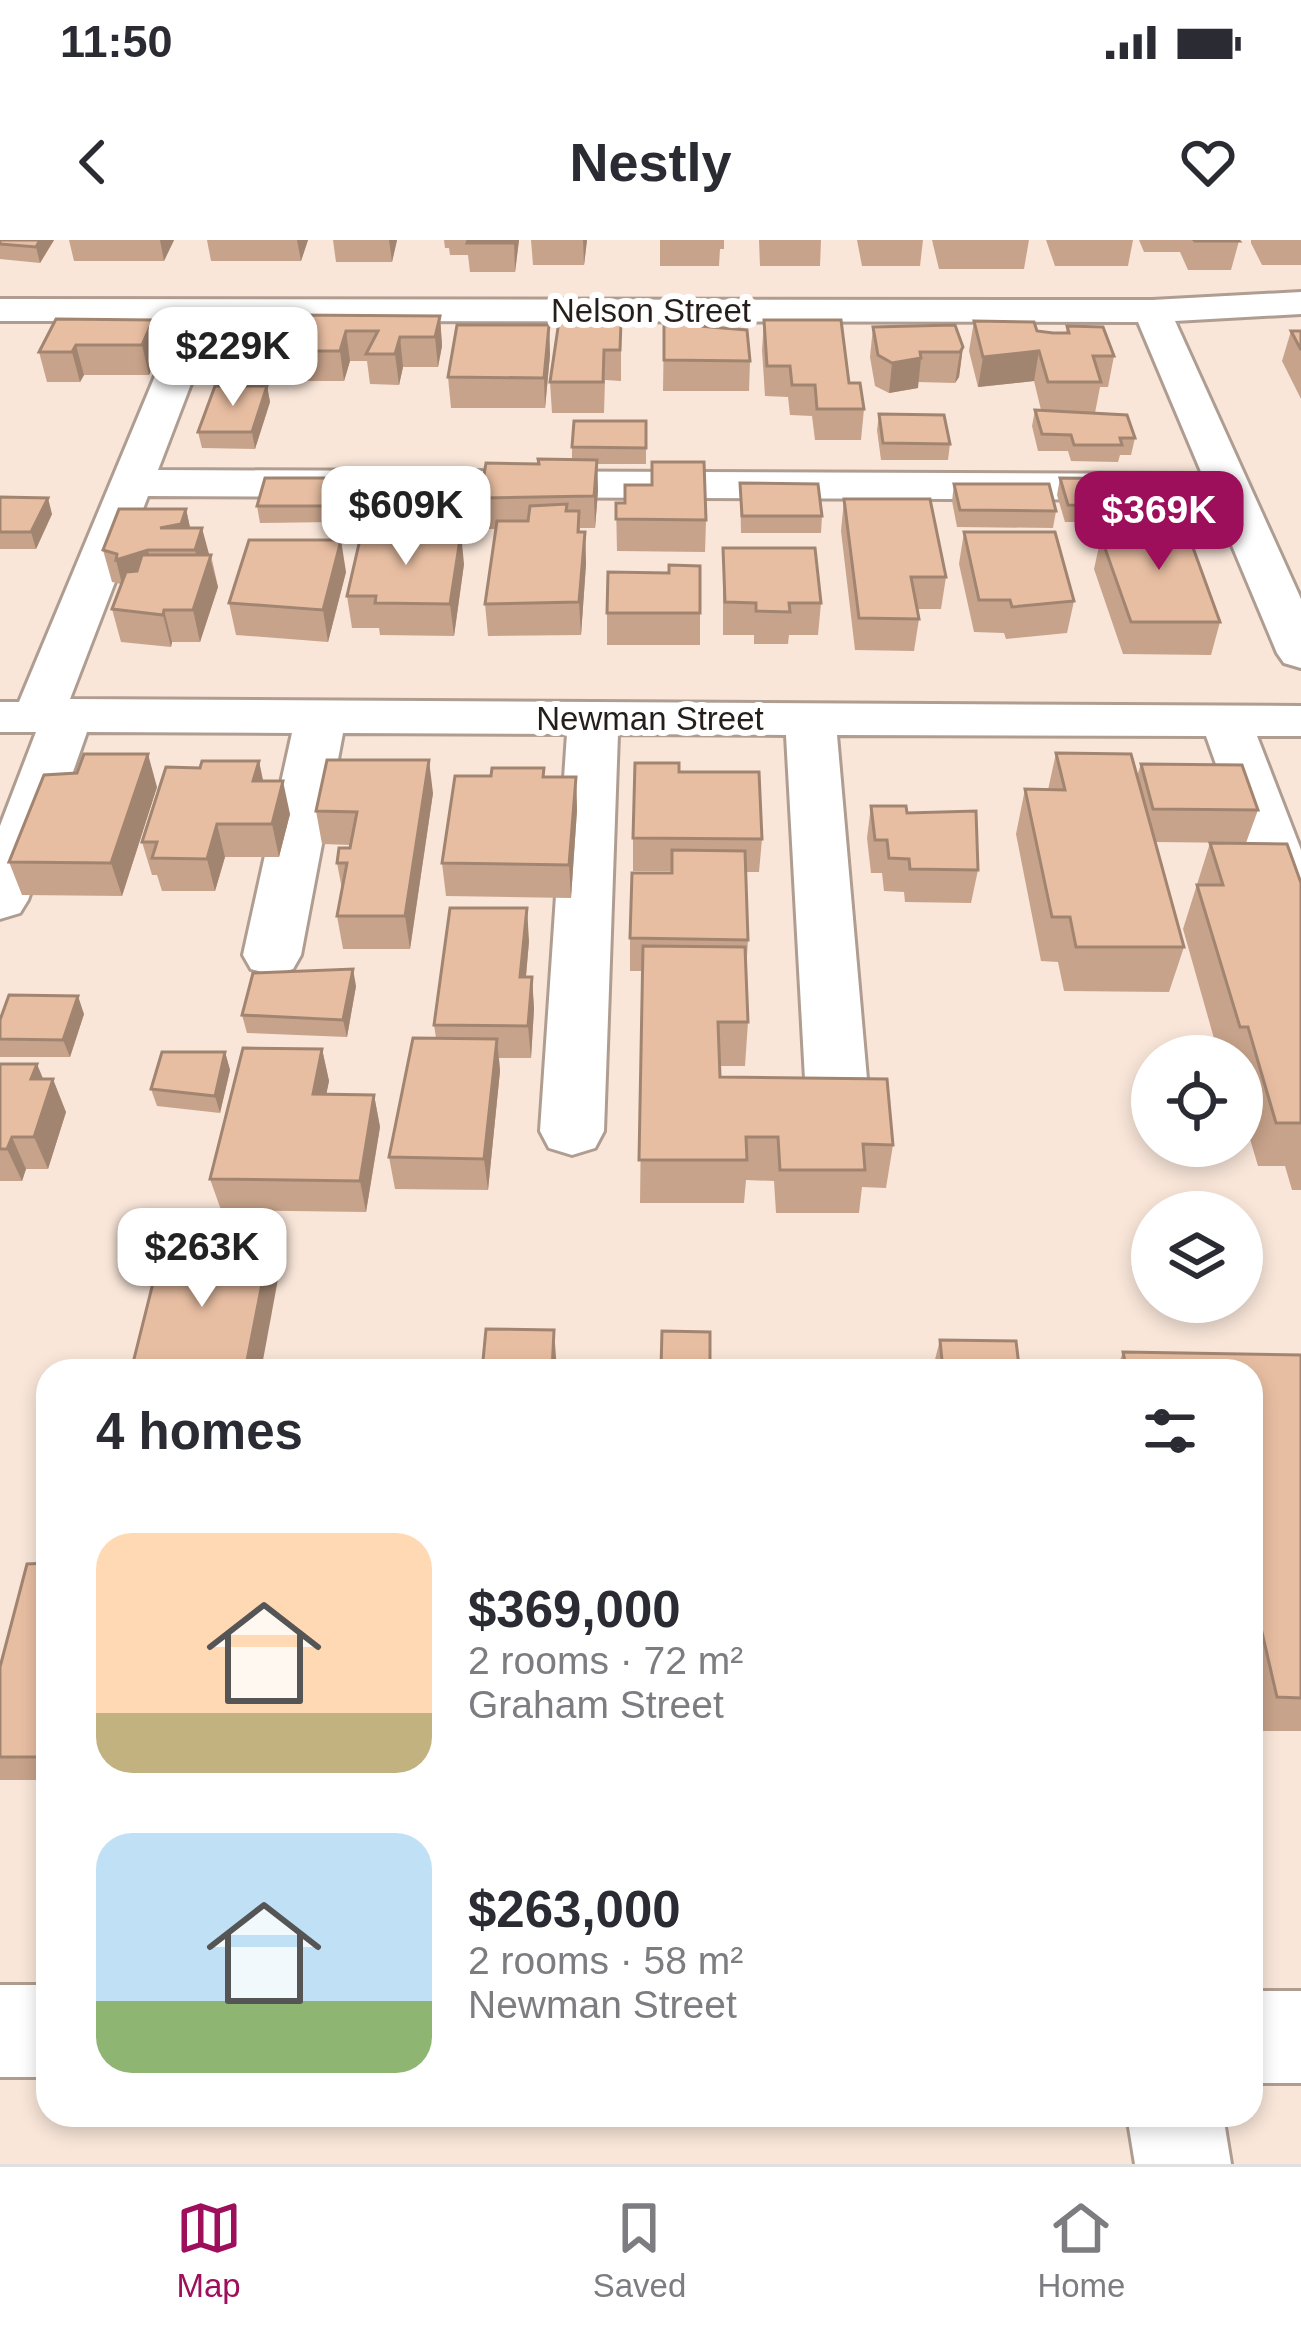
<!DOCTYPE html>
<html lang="en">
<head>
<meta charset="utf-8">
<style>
  :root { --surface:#fff; --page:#f2f2f3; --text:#2b2b33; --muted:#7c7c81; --line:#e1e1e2; --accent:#9d0e5b }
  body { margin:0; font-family:Helvetica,sans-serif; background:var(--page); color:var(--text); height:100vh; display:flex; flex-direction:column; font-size:45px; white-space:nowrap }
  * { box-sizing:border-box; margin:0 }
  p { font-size:39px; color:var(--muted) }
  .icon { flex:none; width:66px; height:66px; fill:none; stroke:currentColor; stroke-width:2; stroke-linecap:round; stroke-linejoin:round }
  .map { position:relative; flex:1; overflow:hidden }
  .sheet { position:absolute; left:36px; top:1119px; width:1227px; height:768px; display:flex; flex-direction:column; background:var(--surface); border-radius:36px; box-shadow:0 6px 18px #0003 }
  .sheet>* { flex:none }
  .buttons { position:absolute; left:1131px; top:795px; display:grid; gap:24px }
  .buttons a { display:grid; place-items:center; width:132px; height:132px; border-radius:50%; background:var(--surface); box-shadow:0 6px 18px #0003; font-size:60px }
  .price { position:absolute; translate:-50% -102px; padding:0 27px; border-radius:24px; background:#fff; color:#222; font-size:39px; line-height:78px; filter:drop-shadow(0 3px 6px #0008) }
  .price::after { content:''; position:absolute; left:50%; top:72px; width:36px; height:27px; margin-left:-18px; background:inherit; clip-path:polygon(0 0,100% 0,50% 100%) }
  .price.on { background:var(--accent); color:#fff }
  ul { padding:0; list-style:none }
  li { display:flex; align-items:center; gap:36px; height:300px; padding:0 60px }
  li span { display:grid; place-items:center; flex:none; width:336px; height:240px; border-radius:36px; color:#555 }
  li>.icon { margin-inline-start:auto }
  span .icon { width:144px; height:144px; fill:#fffc; stroke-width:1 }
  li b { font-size:51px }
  h2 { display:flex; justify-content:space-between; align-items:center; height:144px; padding:0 60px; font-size:51px }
  .status { display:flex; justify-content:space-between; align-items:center; height:84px; padding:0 60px; background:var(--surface); direction:ltr }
  .status svg { height:33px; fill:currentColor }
  header { display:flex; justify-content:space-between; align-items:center; height:156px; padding:0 60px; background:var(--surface); font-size:54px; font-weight:800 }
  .tabs { display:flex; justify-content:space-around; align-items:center; height:168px; border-top:3px solid var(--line); background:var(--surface); font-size:33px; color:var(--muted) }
  .tabs a { display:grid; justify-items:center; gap:6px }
  .tabs .on { color:var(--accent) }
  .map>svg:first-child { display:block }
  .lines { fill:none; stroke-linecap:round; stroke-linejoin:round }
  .minor-casing { stroke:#af9d91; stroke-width:6 }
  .minor { fill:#fff; fill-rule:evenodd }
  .wall { fill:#c8a38b }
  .shaded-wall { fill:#a28571 }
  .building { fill:#e8bea2; stroke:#a28571; stroke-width:3 }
  .labels { text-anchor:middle; stroke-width:12; stroke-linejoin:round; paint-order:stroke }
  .far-street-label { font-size:33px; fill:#251e1a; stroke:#fff }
</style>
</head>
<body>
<div class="status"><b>11:50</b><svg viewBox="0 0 49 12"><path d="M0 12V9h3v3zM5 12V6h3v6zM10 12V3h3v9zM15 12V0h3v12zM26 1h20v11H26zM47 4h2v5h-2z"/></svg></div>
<header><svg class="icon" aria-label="back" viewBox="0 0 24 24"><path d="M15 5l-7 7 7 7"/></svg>Nestly<svg class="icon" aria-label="heart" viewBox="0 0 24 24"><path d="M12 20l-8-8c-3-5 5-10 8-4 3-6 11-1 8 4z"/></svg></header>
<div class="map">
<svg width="1301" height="1924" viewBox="0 0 1301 1924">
  <rect width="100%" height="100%" fill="#f9e6d9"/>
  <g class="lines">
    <g class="minor-casing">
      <g id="minor">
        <path d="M 1301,52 L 1301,74 L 1175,81 L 1301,359 L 1301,428 L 1284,423 L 1277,413 L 1213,260 L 148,256 L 70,459 L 1301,466 L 1301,496 L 1257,496 L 1301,610 L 1301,698 L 1279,692 L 1271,679 L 1206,496 L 837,495 L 867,839 L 858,855 L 836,862 L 814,855 L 805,839 L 786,495 L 618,494 L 604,891 L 595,908 L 572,915 L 549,908 L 540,891 L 567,494 L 343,493 L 301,715 L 293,729 L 272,735 L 251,729 L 243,715 L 292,493 L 87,492 L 28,660 L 20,673 L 0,679 L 0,586 L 36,492 L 0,492 L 0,462 L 19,462 L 178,81 L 0,81 L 0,59 L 1152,60 ZM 215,81 L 1138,82 L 1202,234 L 158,230 Z"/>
        <rect x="0" y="1745" width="48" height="92"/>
        <rect x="1251" y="1751" width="50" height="92"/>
        <polygon points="1127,1875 1223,1875 1231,1924 1135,1924"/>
      </g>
    </g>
    <use href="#minor" class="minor"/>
  </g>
  <g class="wall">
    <polygon points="0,0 54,0 40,23 0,19"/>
    <polygon points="69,0 174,0 164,21 74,21"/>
    <polygon points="207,0 308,0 301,21 211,21"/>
    <polygon points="333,0 397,0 392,22 336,22"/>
    <polygon points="444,0 519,0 515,32 470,32 468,15 450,15 449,8 445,8"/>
    <polygon points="531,0 587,0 584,25 533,25"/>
    <polygon points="660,0 724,0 724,9 720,9 719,26 660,26"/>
    <polygon points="759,0 821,0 820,26 760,26"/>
    <polygon points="857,0 923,0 920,26 862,26"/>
    <polygon points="932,0 1029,0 1024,29 939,29"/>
    <polygon points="1046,0 1133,0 1128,26 1055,26"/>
    <polygon points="1139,0 1238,0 1239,1 1231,30 1188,30 1180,12 1144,12"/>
    <polygon points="1251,0 1301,0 1301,25 1262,25 1251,3"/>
    <polygon points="291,75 440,76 442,106 438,127 403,127 399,145 370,144 367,121 350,121 344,141 284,141 279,111"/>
    <polygon points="153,80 160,109 149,135 84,135 80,142 47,142 39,112"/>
    <polygon points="764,80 849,143 864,169 861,200 815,200 812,176 790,175 788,157 765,156 762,110"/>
    <polygon points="621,81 621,141 605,140 604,173 552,173 550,142"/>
    <polygon points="974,81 1053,93 1066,93 1067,86 1114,116 1108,147 1100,147 1095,173 1135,198 1131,215 1120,215 1118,222 1071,221 1068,211 1038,211 1032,186 1035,170 1041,170 1034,141 978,147 969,111"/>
    <polygon points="549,85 550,115 545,168 451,168 448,137"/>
    <polygon points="664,86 750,121 749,151 663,151"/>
    <polygon points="873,87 963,107 959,137 955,143 918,142 918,148 889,153 875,146 870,117"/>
    <polygon points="1291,91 1301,91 1301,159 1282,121"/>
    <polygon points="267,146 270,162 255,209 202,208 198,192"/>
    <polygon points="879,174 950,204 948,220 881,220 877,190"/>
    <polygon points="646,181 646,224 597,224 598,251 595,288 580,288 580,292 585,292 586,324 581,395 488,396 485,364 496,289 483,289 481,268 480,278 389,278 386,261 483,245 539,224 572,220 572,207"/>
    <polygon points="339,238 342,255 335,282 260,283 257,266"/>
    <polygon points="1060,238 1161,266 1158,279 1186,305 1220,382 1211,415 1123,414 1094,329 1101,297 1110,297 1112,287 1118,287 1120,282 1065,282 1057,255"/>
    <polygon points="740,243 822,276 821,293 741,293"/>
    <polygon points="954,244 1056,271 1053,288 957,287 952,261"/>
    <polygon points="0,257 52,274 36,309 0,309"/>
    <polygon points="844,259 946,337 941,369 917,369 919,379 914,411 855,410 841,291"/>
    <polygon points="616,263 706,280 705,312 617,311"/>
    <polygon points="186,269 190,288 209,315 211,315 218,347 200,402 172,402 171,407 121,402 112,369 121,344 112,342 103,310"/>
    <polygon points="964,292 1074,361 1067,393 1006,399 1004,393 974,392 959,324"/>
    <polygon points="723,308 821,363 818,395 789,395 788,404 754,404 754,395 723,395"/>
    <polygon points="464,324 454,396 380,395 379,388 352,388 347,356"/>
    <polygon points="346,332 328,402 236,395 229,363"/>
    <polygon points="669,333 700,373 700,405 607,405 607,373"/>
    <polygon points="1056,513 1137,536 1141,524 1258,570 1246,603 1155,602 1184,707 1169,752 1064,751 1058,722 1041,721 1016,594 1025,549 1048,550"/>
    <polygon points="544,528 544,537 576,537 577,570 571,658 446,656 442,623 491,536"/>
    <polygon points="679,532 762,599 759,632 746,632 748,700 746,732 748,782 745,826 720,826 720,837 893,905 886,948 862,947 859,973 776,973 774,941 746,940 744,963 640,963 643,731 630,731 630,698 672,631 633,631 633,598"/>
    <polygon points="263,541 290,574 279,617 225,617 215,651 162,651 157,635 152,635 142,602"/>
    <polygon points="157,547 122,656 22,655 9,622"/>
    <polygon points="433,553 410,709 343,709 337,676 342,649 337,623 350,608 351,605 322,604 316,571"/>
    <polygon points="871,566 907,573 978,630 971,663 905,662 904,652 884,651 882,633 871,633 867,598"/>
    <polygon points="1210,603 1301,643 1301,950 1292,950 1285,926 1258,926 1242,872 1242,816 1219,816 1183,689"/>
    <polygon points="529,701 526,737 532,737 534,769 531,818 499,818 500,831 488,950 395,949 389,917 436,798 434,785"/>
    <polygon points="356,746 347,797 247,793 242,775"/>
    <polygon points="84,774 70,817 0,817 0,780"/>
    <polygon points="322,809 329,841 326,854 374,855 380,887 366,972 221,970 210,939"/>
    <polygon points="225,812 230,830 220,873 157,866 151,849"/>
    <polygon points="0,823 43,839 66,872 48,929 26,929 22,941 0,941"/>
    <polygon points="940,1100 1019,1126 1110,1131 932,1131"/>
    <polygon points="1123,1112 1301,1115 1301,1491 1252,1491 1251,1484 1251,1131 1116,1131"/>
    <polygon points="48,1323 48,1540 0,1540 0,1427"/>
  </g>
  <g class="shaded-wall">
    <polygon points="40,0 54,0 40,23 36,7"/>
    <polygon points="160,0 174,0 164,21"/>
    <polygon points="297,0 308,0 301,21"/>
    <polygon points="389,0 397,0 392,22"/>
    <polygon points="514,0 519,0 515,32 514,3"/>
    <polygon points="583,0 587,0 584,25"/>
    <polygon points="440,76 442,106 438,127 435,97"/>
    <polygon points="153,80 160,109 149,135 142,105"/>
    <polygon points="549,85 550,115 545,168 544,138"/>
    <polygon points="346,91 350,121 344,141 340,111"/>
    <polygon points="400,97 403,127 399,145 395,114"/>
    <polygon points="76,105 84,135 80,142 72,112"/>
    <polygon points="963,107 959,137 955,143 960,112"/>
    <polygon points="1039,111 1034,141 978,147 983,117"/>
    <polygon points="921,118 918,148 889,153 892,123"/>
    <polygon points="267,146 270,162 255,209 252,192"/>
    <polygon points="597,220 598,251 595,288 594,256"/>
    <polygon points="339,238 342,255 335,282 333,266"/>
    <polygon points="48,258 52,274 36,309 31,292"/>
    <polygon points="186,269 193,301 160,288"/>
    <polygon points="202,288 218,347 200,402 193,370 202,341 195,310"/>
    <polygon points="585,292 586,324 581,395 579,362"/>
    <polygon points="461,293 464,324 454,396 450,364"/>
    <polygon points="341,300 346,332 328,402 323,370"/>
    <polygon points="148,310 156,342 124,352 116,320"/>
    <polygon points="164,370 172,402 171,407 163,375"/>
    <polygon points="148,514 157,547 122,656 111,623"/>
    <polygon points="429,520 433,553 410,709 405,676"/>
    <polygon points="259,521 266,554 253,541"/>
    <polygon points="576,537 577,570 571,658 569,625"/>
    <polygon points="283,541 290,574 279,617 272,584"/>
    <polygon points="217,584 225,617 215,651 207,619"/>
    <polygon points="527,668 529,701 523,769 520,737"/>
    <polygon points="353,729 356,746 347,797 343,780"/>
    <polygon points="532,737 534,769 531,818 528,786"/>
    <polygon points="78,756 84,774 70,817 63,800"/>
    <polygon points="497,799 500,831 488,950 484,919"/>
    <polygon points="322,809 329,841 320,886 313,854"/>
    <polygon points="225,812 230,830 220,873 215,856"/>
    <polygon points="37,824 49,853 53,839 66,872 48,929 34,897 31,839"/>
    <polygon points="374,855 380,887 366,972 360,941"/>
    <polygon points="12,897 26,929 22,941 7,909"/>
    <polygon points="269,1008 278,1039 261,1131 245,1131"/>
    <polygon points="554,1090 557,1131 552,1131"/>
  </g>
  <g class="building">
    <polygon points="0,0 40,0 36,7 0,4"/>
    <polygon points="468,0 514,0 514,3 467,3"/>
    <polygon points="1194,0 1238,0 1239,1 1195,1"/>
    <polygon points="291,75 440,76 435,97 400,97 395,114 366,114 378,91 346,91 340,111 279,111"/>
    <polygon points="56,79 153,80 142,105 76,105 72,112 39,112"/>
    <polygon points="764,80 841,80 849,143 860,143 864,169 817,169 815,145 792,145 790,126 767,126"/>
    <polygon points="559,81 621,81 620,110 604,110 603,142 550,142"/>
    <polygon points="700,81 700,86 747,90 750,121 664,120 664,86"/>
    <polygon points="974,81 1034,82 1037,91 1053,93 1069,93 1067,86 1103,87 1114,116 1093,116 1101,142 1048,142 1039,111 983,117"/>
    <polygon points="457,85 549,85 544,138 448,137"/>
    <polygon points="955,85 963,107 960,112 920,112 921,118 892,123 878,115 873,87"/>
    <polygon points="1291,91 1301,91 1301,110"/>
    <polygon points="215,146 267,146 252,192 198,192"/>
    <polygon points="1035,170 1127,175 1135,198 1120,198 1122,205 1074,205 1071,195 1042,194"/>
    <polygon points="879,174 944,175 950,204 883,203"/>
    <polygon points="574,181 646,181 646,208 572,207"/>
    <polygon points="538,219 597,220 594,256 480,258 486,223 539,224"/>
    <polygon points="652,222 704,222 706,280 616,279 616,263 625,263 625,245 652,245"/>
    <polygon points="391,236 482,236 479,261 386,261"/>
    <polygon points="265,238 339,238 333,266 257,266"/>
    <polygon points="1060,238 1152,239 1161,266 1068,265"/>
    <polygon points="740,243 818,244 822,276 742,276"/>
    <polygon points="954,244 1049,244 1056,271 960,270"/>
    <polygon points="0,257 48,258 31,292 0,292"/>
    <polygon points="844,259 930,259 946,337 911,337 919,379 859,378"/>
    <polygon points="567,264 566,271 579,271 578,292 585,292 579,362 485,364 497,281 528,281 530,266"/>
    <polygon points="119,269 186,269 181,284 160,288 202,288 195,310 148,310 116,320 117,314 103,310"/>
    <polygon points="1120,279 1177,279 1186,305 1192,305 1220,382 1131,382 1101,297 1116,297 1112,287 1123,287"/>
    <polygon points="964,292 1055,292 1074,361 1012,367 1010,360 979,360"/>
    <polygon points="461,293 450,364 375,363 376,356 347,356 361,295"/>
    <polygon points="249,300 341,300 323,370 229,363"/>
    <polygon points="723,308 815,308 821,363 789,363 790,372 756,371 756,363 725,362"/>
    <polygon points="142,315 211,315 193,370 164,370 163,375 112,369 126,332 137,331"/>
    <polygon points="669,325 700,326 700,373 607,373 608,332 669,333"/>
    <polygon points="1056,513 1131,514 1184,707 1076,707 1070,677 1052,677 1025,549 1065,550"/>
    <polygon points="84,514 148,514 111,623 9,622 44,535 77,533"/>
    <polygon points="327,520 429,520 405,676 337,676 347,623 337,623 339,608 350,608 357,572 316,571"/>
    <polygon points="202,521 259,521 253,541 283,541 272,584 217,584 207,619 152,618 157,602 142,602 166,527 200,528"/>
    <polygon points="635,523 679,523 679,532 759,532 762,599 633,598"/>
    <polygon points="1141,524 1242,525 1258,570 1153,569"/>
    <polygon points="492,528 544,528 543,537 576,537 569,625 442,623 455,536 491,536"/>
    <polygon points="871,566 906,566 907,573 976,571 978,630 910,629 909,619 889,618 887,600 875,600"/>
    <polygon points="1210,603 1287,604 1301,643 1301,883 1276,883 1248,787 1240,787 1197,645 1223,645"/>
    <polygon points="672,610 745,611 748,700 630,698 632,633 672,633"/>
    <polygon points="450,668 527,668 520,737 532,737 528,786 434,785"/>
    <polygon points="643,706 745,707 748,782 718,782 720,837 887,839 893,905 863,904 865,930 780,930 778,897 746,897 747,920 639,920"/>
    <polygon points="353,729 343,780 242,775 253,733"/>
    <polygon points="9,755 78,756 63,800 0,799 0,780"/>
    <polygon points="413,798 497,799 484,919 389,917"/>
    <polygon points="243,808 322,809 313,854 374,855 360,941 210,939"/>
    <polygon points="162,812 225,812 215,856 151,849"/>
    <polygon points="0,824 37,824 31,839 53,839 34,897 12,897 7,909 0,909"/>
    <polygon points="162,1007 269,1008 245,1131 131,1131"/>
    <polygon points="486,1089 554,1090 552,1131 482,1131"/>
    <polygon points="662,1091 710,1092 710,1131 610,1131 610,1129 661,1129"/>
    <polygon points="940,1100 1016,1101 1019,1126 1110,1128 1110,1131 943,1131"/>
    <polygon points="1123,1112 1301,1115 1301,1458 1277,1457 1254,1358 1251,1358 1251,1131 1127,1131"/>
    <polygon points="48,1323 48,1517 0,1517 0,1427 27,1324"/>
  </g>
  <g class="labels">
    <g class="far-street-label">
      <text x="651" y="82">Nelson Street</text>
      <text x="650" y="490">Newman Street</text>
    </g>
  </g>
</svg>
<div class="buttons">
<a><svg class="icon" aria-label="locate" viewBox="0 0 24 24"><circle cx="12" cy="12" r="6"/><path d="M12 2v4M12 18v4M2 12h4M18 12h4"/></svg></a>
<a><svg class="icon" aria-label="layers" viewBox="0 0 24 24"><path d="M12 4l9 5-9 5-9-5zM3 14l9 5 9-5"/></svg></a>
</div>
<b class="price" style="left:233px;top:169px">$229K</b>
<b class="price" style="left:406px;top:328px">$609K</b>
<b class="price on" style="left:1159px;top:333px">$369K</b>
<b class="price" style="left:202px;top:1070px">$263K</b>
<section class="sheet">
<h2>4 homes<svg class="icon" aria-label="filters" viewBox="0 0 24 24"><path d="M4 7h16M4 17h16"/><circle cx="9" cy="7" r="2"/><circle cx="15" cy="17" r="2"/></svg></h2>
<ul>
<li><span style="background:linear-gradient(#ffd9b3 75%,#c2b280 0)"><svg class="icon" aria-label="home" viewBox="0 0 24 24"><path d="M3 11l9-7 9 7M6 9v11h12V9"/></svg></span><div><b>$369,000</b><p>2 rooms · 72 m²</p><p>Graham Street</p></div></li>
<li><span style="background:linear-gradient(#bfe0f5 70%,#8fb573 0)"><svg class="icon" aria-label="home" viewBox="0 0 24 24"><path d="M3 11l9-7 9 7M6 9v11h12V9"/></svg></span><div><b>$263,000</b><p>2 rooms · 58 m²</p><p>Newman Street</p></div></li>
</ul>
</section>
</div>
<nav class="tabs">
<a class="on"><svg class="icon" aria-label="map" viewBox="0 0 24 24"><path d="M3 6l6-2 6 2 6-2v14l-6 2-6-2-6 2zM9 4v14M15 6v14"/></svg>Map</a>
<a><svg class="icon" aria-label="saved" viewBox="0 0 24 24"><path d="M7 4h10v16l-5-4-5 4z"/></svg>Saved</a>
<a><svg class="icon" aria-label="home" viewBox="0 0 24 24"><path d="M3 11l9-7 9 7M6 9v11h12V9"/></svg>Home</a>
</nav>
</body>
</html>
